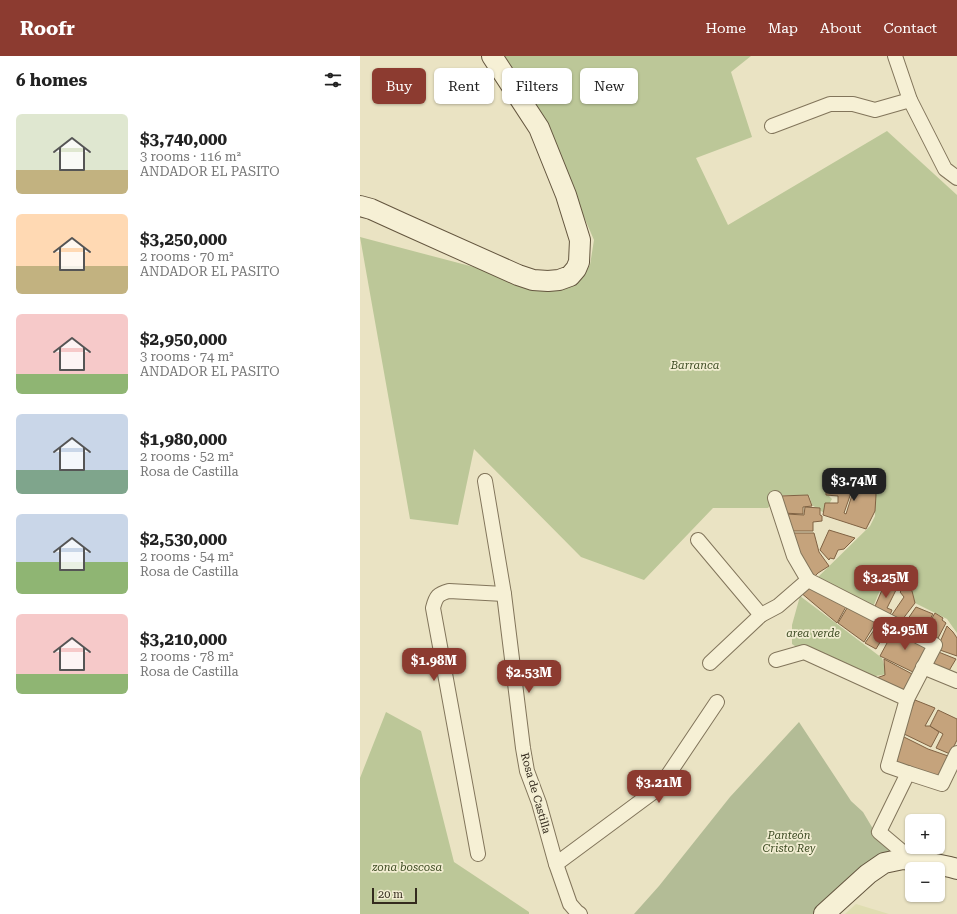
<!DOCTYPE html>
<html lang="en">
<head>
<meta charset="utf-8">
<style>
  :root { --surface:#fff; --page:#f2f2f2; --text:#222; --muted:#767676; --accent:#8c3b30 }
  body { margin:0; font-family:"Roboto Serif",serif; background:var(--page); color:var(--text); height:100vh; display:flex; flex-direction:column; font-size:15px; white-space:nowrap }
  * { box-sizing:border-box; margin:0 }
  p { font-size:13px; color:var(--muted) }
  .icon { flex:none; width:22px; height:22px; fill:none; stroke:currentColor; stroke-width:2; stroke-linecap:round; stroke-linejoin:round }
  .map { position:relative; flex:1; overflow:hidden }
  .drawer { display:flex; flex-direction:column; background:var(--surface); width:360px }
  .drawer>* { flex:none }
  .guide { position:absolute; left:12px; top:12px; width:380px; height:36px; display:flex; gap:8px }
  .tools { position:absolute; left:545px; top:758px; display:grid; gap:8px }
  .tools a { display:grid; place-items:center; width:40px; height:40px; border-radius:6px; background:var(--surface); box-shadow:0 1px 3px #0004; font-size:20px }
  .scale { position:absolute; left:12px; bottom:10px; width:45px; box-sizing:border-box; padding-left:4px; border:2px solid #342b1e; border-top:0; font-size:11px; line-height:14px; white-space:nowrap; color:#342b1e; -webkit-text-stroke:3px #f2edd2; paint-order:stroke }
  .price { position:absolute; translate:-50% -34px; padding:0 9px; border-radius:8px; background:var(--accent); color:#fff; font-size:13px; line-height:26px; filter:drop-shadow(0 1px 2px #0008) }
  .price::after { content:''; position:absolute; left:50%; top:24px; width:12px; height:9px; margin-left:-6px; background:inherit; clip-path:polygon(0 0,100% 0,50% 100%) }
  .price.on { background:#222; color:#fff }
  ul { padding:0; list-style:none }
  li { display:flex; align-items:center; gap:12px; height:100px; padding:0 16px }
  li span { display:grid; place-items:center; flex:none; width:112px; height:80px; border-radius:6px; color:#555 }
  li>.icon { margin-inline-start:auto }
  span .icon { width:48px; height:48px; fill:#fffc; stroke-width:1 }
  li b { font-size:17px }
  h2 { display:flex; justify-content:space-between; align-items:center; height:48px; padding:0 16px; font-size:17px }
  .tag { padding:0 14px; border-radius:6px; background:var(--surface); box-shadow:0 1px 3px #0004; font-size:14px; line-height:36px }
  .tag.on { background:var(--accent); color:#fff }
  header { display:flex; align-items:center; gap:24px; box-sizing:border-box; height:56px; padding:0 20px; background:var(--accent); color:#fff }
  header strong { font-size:19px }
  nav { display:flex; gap:22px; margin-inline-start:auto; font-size:14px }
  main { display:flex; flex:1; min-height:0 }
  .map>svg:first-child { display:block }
  .farmland { fill:#dfddb1 }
  .green { fill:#bcc798 }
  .cemetery { fill:#b3bc96 }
  .building { fill:#c5a37c; stroke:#806243 }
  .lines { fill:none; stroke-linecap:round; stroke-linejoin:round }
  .street-casing { stroke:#82755b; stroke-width:16 }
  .secondary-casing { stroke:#64563f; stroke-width:22 }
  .street { stroke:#f6f0d5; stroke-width:14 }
  .secondary { stroke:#f6f0d5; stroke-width:20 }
  .labels { text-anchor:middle; stroke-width:3.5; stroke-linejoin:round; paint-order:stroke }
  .park-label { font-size:11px; font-style:italic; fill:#404e26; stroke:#f2edd2 }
  .street-label { font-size:11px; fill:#342b1e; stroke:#f2edd2 }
</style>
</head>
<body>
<header>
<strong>Roofr</strong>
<nav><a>Home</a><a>Map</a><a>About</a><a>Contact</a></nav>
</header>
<main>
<section class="drawer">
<h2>6 homes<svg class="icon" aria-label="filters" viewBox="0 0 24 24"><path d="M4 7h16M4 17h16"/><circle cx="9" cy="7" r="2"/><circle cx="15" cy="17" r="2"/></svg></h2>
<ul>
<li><span style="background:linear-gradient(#dfe7d0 70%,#c2b280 0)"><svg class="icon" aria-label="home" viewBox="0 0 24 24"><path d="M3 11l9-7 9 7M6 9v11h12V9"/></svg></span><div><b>$3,740,000</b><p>3 rooms · 116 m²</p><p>ANDADOR EL PASITO</p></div></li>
<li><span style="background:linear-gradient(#ffd9b3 65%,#c2b280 0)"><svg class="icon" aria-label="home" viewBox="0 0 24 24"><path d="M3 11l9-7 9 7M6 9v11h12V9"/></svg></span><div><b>$3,250,000</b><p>2 rooms · 70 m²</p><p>ANDADOR EL PASITO</p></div></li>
<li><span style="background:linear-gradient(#f6c9c9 75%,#8fb573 0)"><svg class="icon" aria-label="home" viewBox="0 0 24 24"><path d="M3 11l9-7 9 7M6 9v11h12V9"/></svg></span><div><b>$2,950,000</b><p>3 rooms · 74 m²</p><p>ANDADOR EL PASITO</p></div></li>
<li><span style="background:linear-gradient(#c9d6e8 70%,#7fa58c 0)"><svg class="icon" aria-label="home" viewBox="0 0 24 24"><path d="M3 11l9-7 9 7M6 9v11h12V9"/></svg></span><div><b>$1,980,000</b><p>2 rooms · 52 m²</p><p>Rosa de Castilla</p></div></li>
<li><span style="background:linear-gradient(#c9d6e8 60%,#8fb573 0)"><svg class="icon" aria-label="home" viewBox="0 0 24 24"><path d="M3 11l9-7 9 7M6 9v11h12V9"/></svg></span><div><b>$2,530,000</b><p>2 rooms · 54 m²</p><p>Rosa de Castilla</p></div></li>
<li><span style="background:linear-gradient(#f6c9c9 75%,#8fb573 0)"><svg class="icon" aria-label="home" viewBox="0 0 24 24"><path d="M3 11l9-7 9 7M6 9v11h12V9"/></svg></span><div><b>$3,210,000</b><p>2 rooms · 78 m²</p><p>Rosa de Castilla</p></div></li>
</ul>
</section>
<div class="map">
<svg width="597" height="858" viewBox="0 0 597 858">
  <rect width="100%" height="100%" fill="#eae3c3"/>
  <polygon class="farmland" points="496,848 529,858 485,858"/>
  <g class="green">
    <polygon points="145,0 391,0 371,16 392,81 336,102 368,169 527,75 597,139 597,577 587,563 555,547 552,535 534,523 527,517 511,556 456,523 510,470 515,460 514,423 497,423 489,439 466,437 472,443 464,457 452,449 449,439 419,439 408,452 353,452 284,524 221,501 114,393 98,469 50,463 0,181 197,233 214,229 230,209 234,184 191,85 163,32"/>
    <polygon points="440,540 522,602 527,618 494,624 469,613 432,588 432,569"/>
    <polygon points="26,656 61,675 94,806 169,856 169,858 0,858 0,722"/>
  </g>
  <polygon class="cemetery" points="439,666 491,745 503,756 519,783 537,797 466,858 274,858 299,830 370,741"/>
  <g class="building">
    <polygon points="499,417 514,419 516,439 515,455 506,473 463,459 465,447 478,447 478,440 466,439 466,431 480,432 480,437 481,437 482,432 492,434 484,457 486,458"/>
    <polygon points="448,439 452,450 443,451 443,458 422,457 420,440"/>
    <polygon points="445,451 460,452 460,459 462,460 462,465 453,466 453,475 426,475 426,458 444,459"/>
    <polygon points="469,474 495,482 484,493 478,494 474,503 470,502 469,504 460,494"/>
    <polygon points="428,477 454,477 459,496 469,510 458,517 454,521"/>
    <polygon points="528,520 538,530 527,552 532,554 528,564 513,555"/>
    <polygon points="448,529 488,547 477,567 459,552 440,536"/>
    <polygon points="545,531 552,535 555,547 542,564 537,562 529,563 544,541 540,536"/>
    <polygon points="490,547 518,563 504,586 478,567"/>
    <polygon points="556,551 573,558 560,580 543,570"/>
    <polygon points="575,557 583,562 582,564 586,567 577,584 563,577"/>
    <polygon points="521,564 531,568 516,593 505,587"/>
    <polygon points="587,570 593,576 597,582 597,600 577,593"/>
    <polygon points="534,574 570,590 555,617 520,600"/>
    <polygon points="576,595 596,603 587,618 569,607"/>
    <polygon points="524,603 554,619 544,639 511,624 525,619"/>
    <polygon points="555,644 575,652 565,670 570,670 579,676 571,691 542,677"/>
    <polygon points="578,654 597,663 597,684 590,698 576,692 583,678 570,670"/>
    <polygon points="542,680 568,693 591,701 577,723 530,705"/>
  </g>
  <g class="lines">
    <g class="street-casing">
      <g id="street">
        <polyline points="535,0 550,44 585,113 597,122"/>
        <polyline points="412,70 470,48 493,48 515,54 550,44"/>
        <polyline points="125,425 144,538 163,692 167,715 179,747 196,808 210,848 217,856 220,858"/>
        <polyline points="415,442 434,500 448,524"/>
        <polyline points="338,484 401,559"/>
        <polyline points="416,604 444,596 547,643"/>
        <polyline points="350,607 401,559 418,550 448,524 575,589 547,643 528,710 548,717 519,776 551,803"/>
        <polyline points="563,611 597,625"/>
        <polyline points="548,717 582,728 597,697"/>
        <path d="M 118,798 L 73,552 C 76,540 78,538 89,535 L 144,538"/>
        <polyline points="196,808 296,734 306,722 357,646"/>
      </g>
    </g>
    <g class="secondary-casing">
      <g id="secondary">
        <polyline points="0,150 11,153 44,168 158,219 173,224 188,225 199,224 210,220 216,213 219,206 220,184 206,139 179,72 132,0"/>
        <polyline points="464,858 508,818 524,807 543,803 561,805 590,811 597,813"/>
      </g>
    </g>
    <use href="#street" class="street"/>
    <use href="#secondary" class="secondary"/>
  </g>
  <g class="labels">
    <g class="park-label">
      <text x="335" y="313">Barranca</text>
      <text x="453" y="581">area verde</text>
      <text x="429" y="783">Panteón<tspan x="429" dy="13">Cristo Rey</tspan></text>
      <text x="47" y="815">zona boscosa</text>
    </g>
    <g class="street-label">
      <text transform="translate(176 737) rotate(74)" y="4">Rosa de Castilla</text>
    </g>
  </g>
</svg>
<div class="tools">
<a>+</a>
<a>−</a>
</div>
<div class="scale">20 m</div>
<b class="price on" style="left:494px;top:446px">$3.74M</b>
<b class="price" style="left:526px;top:543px">$3.25M</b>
<b class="price" style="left:545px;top:595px">$2.95M</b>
<b class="price" style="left:74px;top:626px">$1.98M</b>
<b class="price" style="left:169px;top:638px">$2.53M</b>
<b class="price" style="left:299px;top:748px">$3.21M</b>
<div class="guide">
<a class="tag on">Buy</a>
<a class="tag">Rent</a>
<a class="tag">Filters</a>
<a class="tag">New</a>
</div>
</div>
</main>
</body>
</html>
